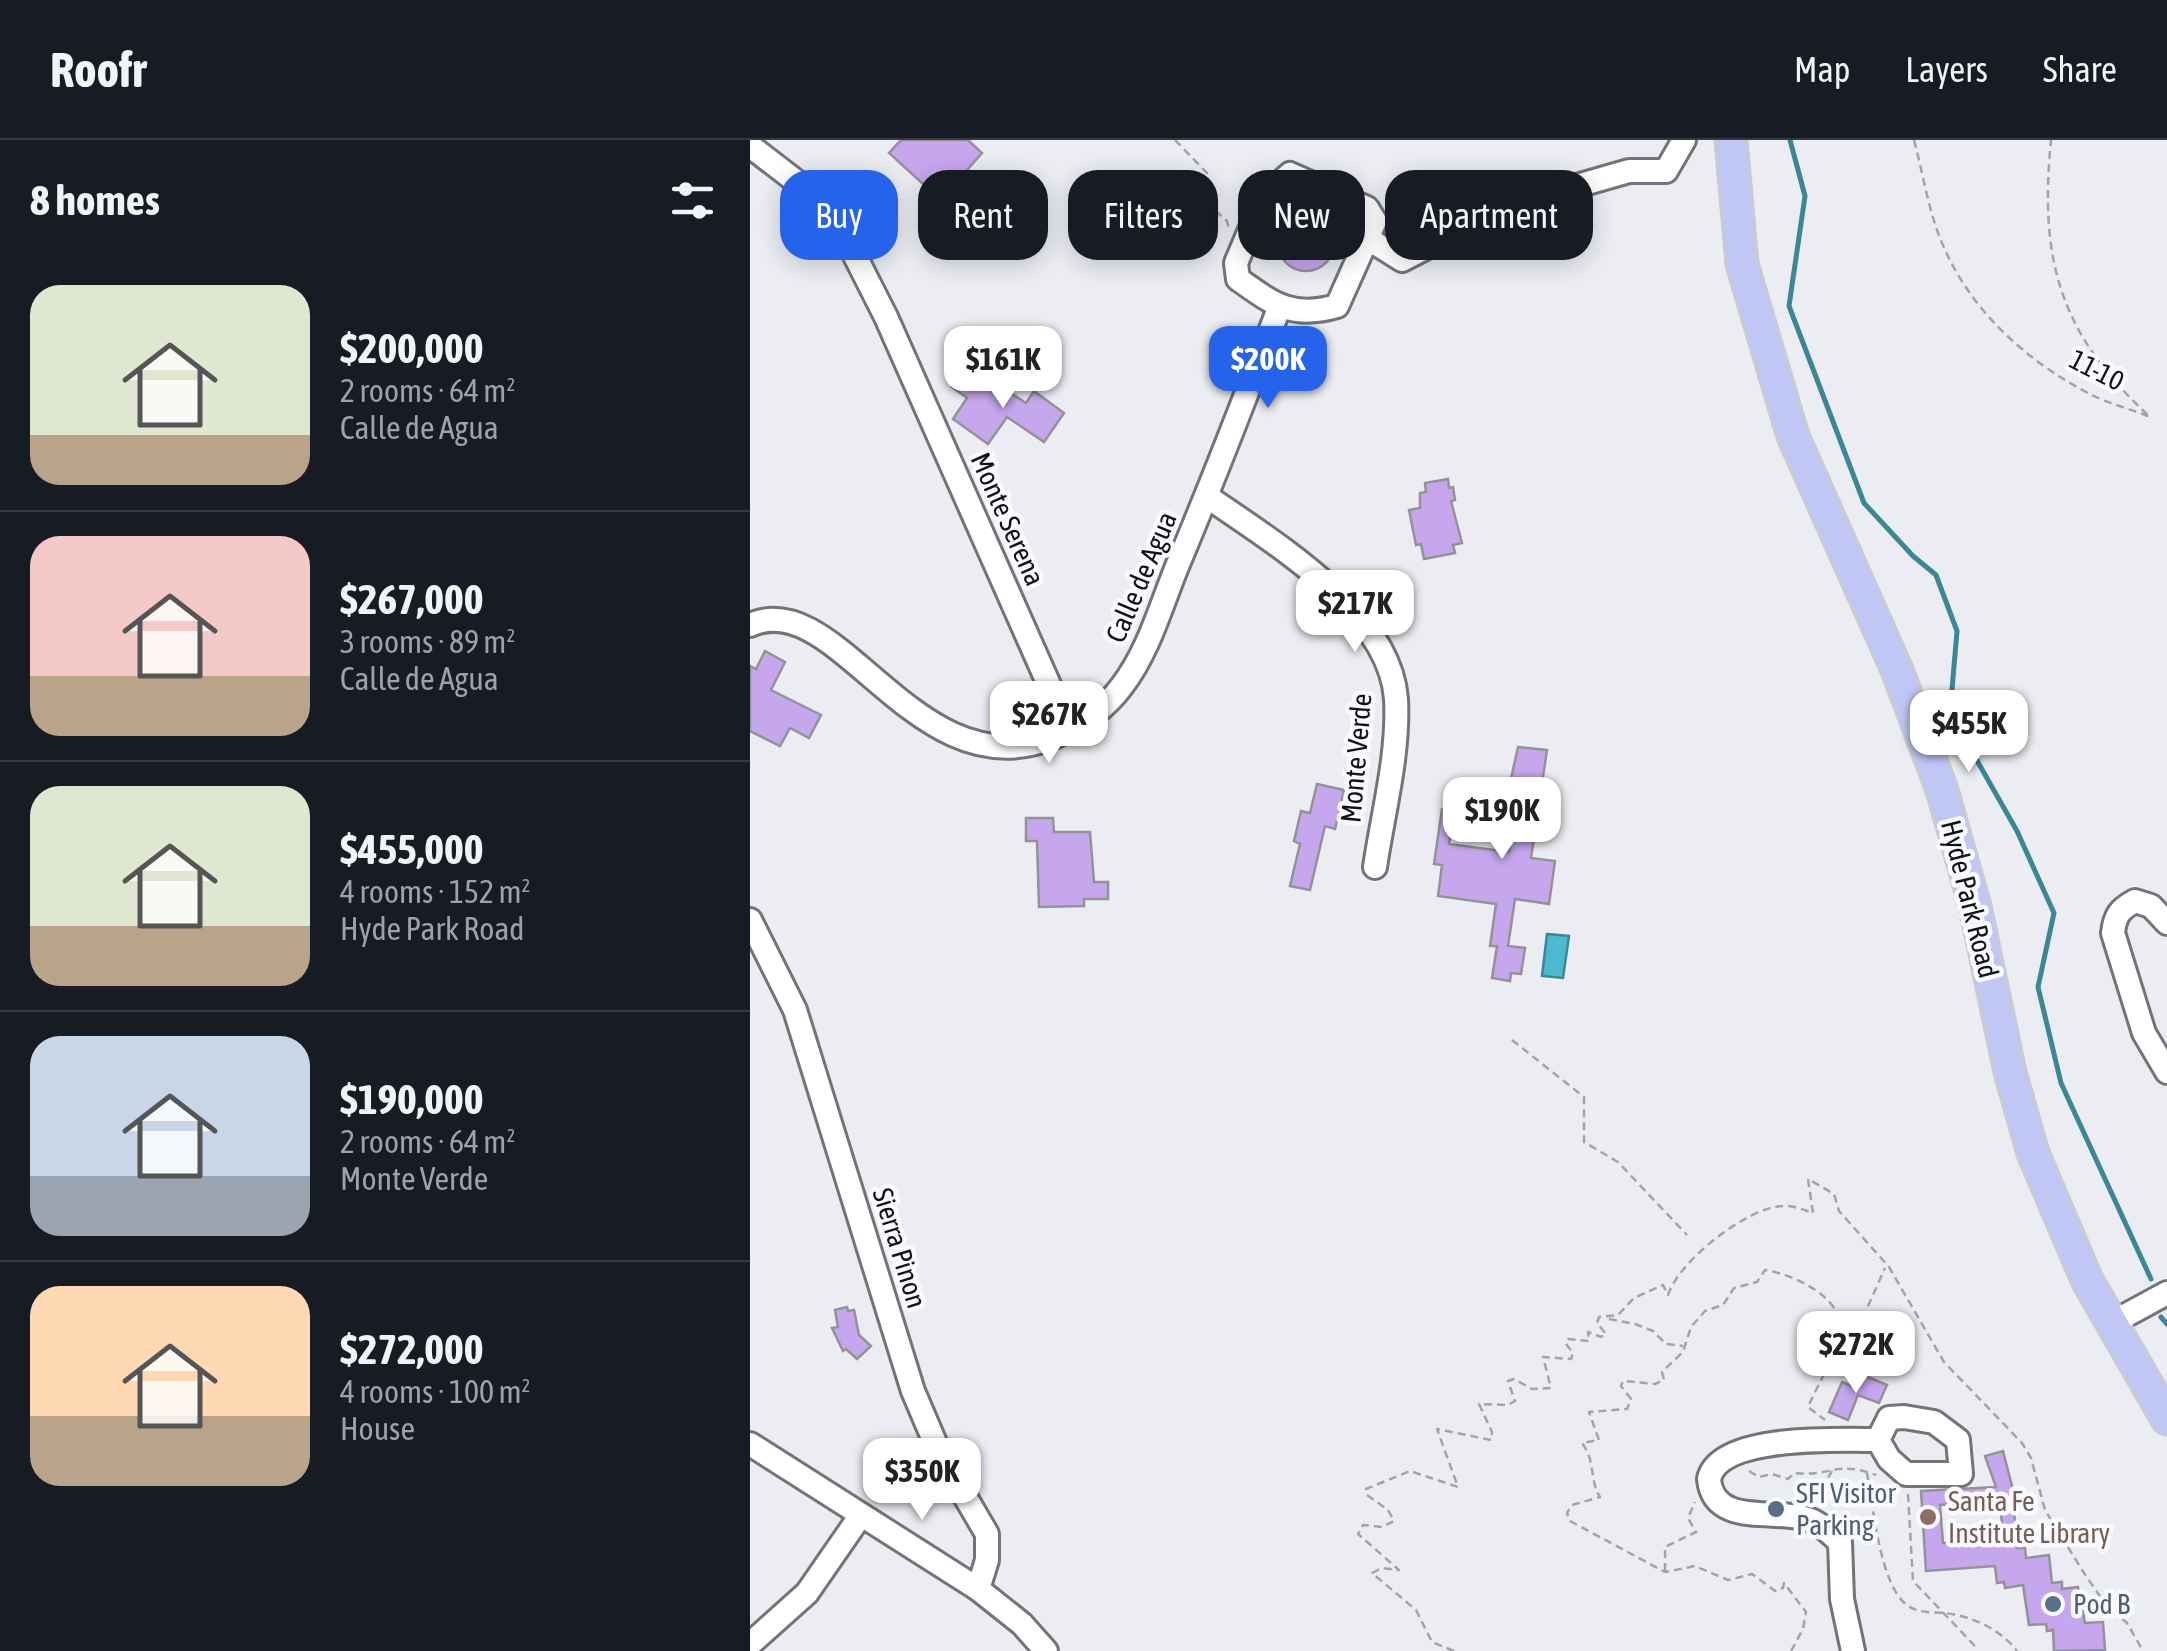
<!DOCTYPE html>
<html lang="en">
<head>
<meta charset="utf-8">
<style>
  :root { --surface:#171b24; --page:#20242c; --text:#f1f3f6; --muted:#9ea1a6; --line:#363941; --accent:#2563eb }
  body { margin:0; font-family:"Asap Condensed",sans-serif; background:var(--page); color:var(--text); height:100vh; display:flex; flex-direction:column; font-size:38px; white-space:nowrap }
  * { box-sizing:border-box; margin:0 }
  p { font-size:32px; color:var(--muted) }
  .icon { flex:none; width:55px; height:55px; fill:none; stroke:currentColor; stroke-width:2; stroke-linecap:round; stroke-linejoin:round }
  .map { position:relative; flex:1; overflow:hidden }
  .drawer { display:flex; flex-direction:column; background:var(--surface); width:750px }
  .drawer>* { flex:none }
  .hud { position:absolute; left:30px; top:30px; width:950px; height:90px; display:flex; gap:20px }
  .price { position:absolute; translate:-50% -85px; padding:0 22px; border-radius:20px; background:#fff; color:#222; font-size:32px; line-height:65px; filter:drop-shadow(0 2px 5px #0008) }
  .price::after { content:''; position:absolute; left:50%; top:60px; width:30px; height:22px; margin-left:-15px; background:inherit; clip-path:polygon(0 0,100% 0,50% 100%) }
  .price.active { background:var(--accent); color:#fff }
  ul { padding:0; list-style:none }
  li { display:flex; align-items:center; gap:30px; height:250px; padding:0 30px }
  li+li { border-top:2px solid var(--line) }
  li span { display:grid; place-items:center; flex:none; width:280px; height:200px; border-radius:30px; color:#555 }
  li>.icon { margin-inline-start:auto }
  span .icon { width:120px; height:120px; fill:#fffc; stroke-width:1 }
  li b { font-size:42px }
  h2 { display:flex; justify-content:space-between; align-items:center; height:120px; padding:0 30px; font-size:42px }
  .pill { padding:0 35px; border-radius:30px; background:var(--surface); box-shadow:0 5px 25px #0003; font-size:35px; line-height:90px }
  .pill.active { background:var(--accent); color:#fff }
  header { display:flex; align-items:center; gap:60px; box-sizing:border-box; height:140px; padding:0 50px; background:var(--surface); border-bottom:2px solid var(--line) }
  header strong { font-size:48px }
  nav { display:flex; gap:55px; margin-inline-start:auto; font-size:35px }
  main { display:flex; flex:1; min-height:0 }
  .map>svg:first-child { display:block }
  .water { fill:#4cb9d0; stroke:#3a8798; stroke-width:2.5 }
  .lines { fill:none; stroke-linecap:round; stroke-linejoin:round }
  .stream { stroke:#3a8798; stroke-width:5 }
  .building { fill:#c6a7ee; stroke:#949297; stroke-width:2.5; fill-rule:evenodd }
  .minor-casing { stroke:#727479; stroke-width:28 }
  .major-casing { stroke:#cbcbcb; stroke-width:35 }
  .path { stroke:#a2a4a8; stroke-width:2.5; stroke-dasharray:8 5; stroke-linecap:butt }
  .minor { stroke:#fff; stroke-width:22 }
  .major { stroke:#c1c7f5; stroke-width:30 }
  .service-dot { fill:#5c6f8a; stroke:#f8faff; stroke-width:4 }
  .education-dot { fill:#8d6e63; stroke:#f8faff; stroke-width:4 }
  .labels { text-anchor:middle; stroke-width:9; stroke-linejoin:round; paint-order:stroke }
  .street-label { font-size:28px; fill:#111214; stroke:#f8faff }
  .service-label { font-size:28px; fill:#4e5e75; stroke:#f8faff; text-anchor:start }
  .education-label { font-size:28px; fill:#785e54; stroke:#f8faff; text-anchor:start }
</style>
</head>
<body>
<header>
<strong>Roofr</strong>
<nav><a>Map</a><a>Layers</a><a>Share</a></nav>
</header>
<main>
<section class="drawer">
<h2>8 homes<svg class="icon" aria-label="filters" viewBox="0 0 24 24"><path d="M4 7h16M4 17h16"/><circle cx="9" cy="7" r="2"/><circle cx="15" cy="17" r="2"/></svg></h2>
<ul>
<li><span style="background:linear-gradient(#dfe7d0 75%,#b9a48a 0)"><svg class="icon" aria-label="home" viewBox="0 0 24 24"><path d="M3 11l9-7 9 7M6 9v11h12V9"/></svg></span><div><b>$200,000</b><p>2 rooms · 64 m²</p><p>Calle de Agua</p></div></li>
<li><span style="background:linear-gradient(#f6c9c9 70%,#b9a48a 0)"><svg class="icon" aria-label="home" viewBox="0 0 24 24"><path d="M3 11l9-7 9 7M6 9v11h12V9"/></svg></span><div><b>$267,000</b><p>3 rooms · 89 m²</p><p>Calle de Agua</p></div></li>
<li><span style="background:linear-gradient(#dfe7d0 70%,#b9a48a 0)"><svg class="icon" aria-label="home" viewBox="0 0 24 24"><path d="M3 11l9-7 9 7M6 9v11h12V9"/></svg></span><div><b>$455,000</b><p>4 rooms · 152 m²</p><p>Hyde Park Road</p></div></li>
<li><span style="background:linear-gradient(#c9d6e8 70%,#9aa5b1 0)"><svg class="icon" aria-label="home" viewBox="0 0 24 24"><path d="M3 11l9-7 9 7M6 9v11h12V9"/></svg></span><div><b>$190,000</b><p>2 rooms · 64 m²</p><p>Monte Verde</p></div></li>
<li><span style="background:linear-gradient(#ffd9b3 65%,#b9a48a 0)"><svg class="icon" aria-label="home" viewBox="0 0 24 24"><path d="M3 11l9-7 9 7M6 9v11h12V9"/></svg></span><div><b>$272,000</b><p>4 rooms · 100 m²</p><p>House</p></div></li>
</ul>
</section>
<div class="map">
<svg width="1417" height="1511" viewBox="0 0 1417 1511">
  <rect width="100%" height="100%" fill="#ebedf2"/>
  <polygon class="water" points="797,794 819,796 813,838 792,836"/>
  <g class="lines">
    <g class="stream">
      <polyline points="1040,0 1055,56 1039,166 1114,363 1163,416 1186,435 1207,491 1200,573 1267,691 1304,773 1288,847 1311,943 1401,1139"/>
      <polyline points="1411,1177 1417,1184"/>
    </g>
  </g>
  <g class="building">
    <polygon points="151,0 218,0 232,13 210,38 216,44 196,65 139,13"/>
    <circle cx="556" cy="103" r="28"/>
    <polygon points="213,231 254,259 259,252 276,263 284,251 314,273 294,302 257,277 238,304 203,279 217,258 202,247"/>
    <polygon points="698,339 699,348 703,347 705,360 701,361 712,403 703,405 705,413 674,419 671,404 666,405 659,370 670,368 670,353 676,352 675,343"/>
    <polygon points="15,511 35,522 21,550 71,575 59,598 40,588 30,606 0,591 0,526 6,529"/>
    <polygon points="768,607 797,610 781,718 805,721 799,764 765,759 758,806 775,808 771,834 761,833 760,841 742,838 747,806 740,806 746,764 688,756 692,725 684,724 692,669 704,670 699,704 759,712 763,684 753,680 749,672 752,656 757,657"/>
    <polygon points="567,644 594,650 585,689 575,686 560,750 540,746 550,704 544,701 551,671 560,673"/>
    <polygon points="276,678 303,678 304,692 340,692 344,742 358,742 358,759 334,759 334,766 289,767 287,701 276,701"/>
    <polygon points="97,1167 98,1171 104,1170 109,1195 121,1206 107,1219 96,1209 93,1211 82,1188 88,1187 85,1170"/>
    <polygon points="1113,1235 1137,1245 1129,1263 1108,1255 1098,1280 1079,1272 1092,1242 1107,1248"/>
    <path d="M 1253,1311 L 1262,1346 L 1267,1408 L 1275,1408 L 1276,1418 L 1299,1415 L 1302,1443 L 1312,1442 L 1312,1449 L 1328,1447 L 1335,1483 L 1353,1482 L 1355,1510 L 1304,1511 L 1303,1490 L 1297,1491 L 1296,1484 L 1279,1485 L 1273,1445 L 1255,1448 L 1254,1442 L 1247,1443 L 1245,1426 L 1176,1431 L 1171,1351 L 1246,1347 L 1235,1316 ZM 1250,1360 L 1253,1398 L 1193,1403 L 1190,1365 Z"/>
  </g>
  <g class="lines">
    <g class="minor-casing">
      <g id="minor">
        <polyline points="0,6 69,59 101,108 136,177 319,590"/>
        <path d="M 540,34 L 617,68 L 625,81 L 587,166 C 542,179 523,164 488,139 L 486,123 L 514,57 Z"/>
        <polyline points="617,98 652,120 689,101 770,77 792,56 879,31 916,31 934,0"/>
        <path d="M 458,357 C 524,403 640,472 646,559 C 649,614 633,673 625,727"/>
        <path d="M 0,485 C 89,444 167,656 306,596 C 331,585 355,569 372,546 C 398,512 410,469 426,429 C 462,343 496,256 529,168"/>
        <polyline points="0,780 45,870 163,1251 189,1312 237,1394 237,1420 228,1449"/>
        <path d="M 1417,783 L 1401,766 L 1385,761 C 1370,769 1365,775 1363,793 L 1394,893 L 1417,932"/>
        <polyline points="1360,1184 1417,1153"/>
        <polygon points="1154,1277 1184,1282 1208,1300 1211,1334 1156,1334 1139,1319 1128,1300 1139,1278"/>
        <polyline points="0,1304 228,1449 272,1484 296,1511"/>
        <polyline points="0,1504 57,1453 111,1375"/>
        <path d="M 1103,1511 L 1092,1459 L 1090,1402 C 1082,1395 1073,1386 1063,1381 C 1031,1366 964,1390 959,1339 C 969,1294 1089,1300 1128,1300"/>
      </g>
    </g>
    <g class="major-casing">
      <polyline id="major" points="981,0 992,124 1043,296 1147,530 1192,650 1225,766 1260,932 1283,1013 1337,1140 1417,1279"/>
    </g>
    <g class="path">
      <polyline points="425,0 457,33 451,58 477,81 479,89"/>
      <path d="M 1164,0 C 1172,30 1177,61 1187,90 C 1213,164 1273,220 1342,255 C 1360,264 1381,269 1400,277 C 1310,194 1289,121 1301,0"/>
      <polyline points="762,900 834,957 834,1002 868,1022 937,1095"/>
      <polyline points="859,1179 885,1184 903,1191 916,1204 933,1206"/>
      <polyline points="1092,1188 1106,1188 1110,1184 1135,1128"/>
      <path d="M 999,1331 L 1009,1337 L 1022,1334 L 1038,1339 L 1044,1333 C 1083,1337 1085,1320 1126,1335"/>
      <path d="M 1117,1333 C 1123,1365 1130,1446 1157,1465 C 1167,1473 1181,1472 1194,1473 C 1222,1476 1250,1489 1267,1511"/>
      <polyline points="1158,1354 1163,1441 1224,1505 1224,1511"/>
      <polyline points="1065,1360 1082,1331"/>
      <polyline points="915,1431 915,1407 946,1392 938,1378 945,1362"/>
      <path d="M 704,1511 L 682,1502 L 666,1470 L 622,1433 L 632,1428 L 649,1430 L 608,1394 L 613,1385 L 632,1387 L 644,1381 L 638,1370 L 617,1355 L 616,1349 L 660,1331 L 708,1347 L 687,1289 L 741,1300 L 742,1292 L 729,1264 L 758,1265 L 765,1261 L 758,1241 L 764,1239 L 782,1249 L 801,1248 L 793,1217 L 821,1219 L 823,1213 L 816,1204 L 818,1199 L 839,1201 L 838,1192 L 851,1197 L 856,1194 L 847,1183 L 849,1177 L 868,1175 L 884,1158 L 913,1145 L 918,1155 C 929,1121 996,1068 1032,1066 C 1042,1065 1054,1070 1063,1073 L 1058,1039 L 1084,1054 L 1089,1071 L 1139,1127 L 1194,1222 L 1272,1303 L 1281,1318 L 1295,1370 L 1334,1433 L 1356,1465 L 1377,1483 L 1393,1511"/>
      <path d="M 1041,1511 L 1053,1489 L 1056,1472 L 1034,1443 L 1033,1448 L 1025,1451 L 1002,1434 L 978,1440 L 945,1426 L 915,1432 L 820,1381 L 817,1373 L 822,1365 L 850,1357 C 839,1340 846,1321 832,1303 L 849,1300 L 839,1272 L 877,1269 L 881,1259 L 871,1246 L 873,1241 L 905,1244 L 914,1240 L 912,1232 L 933,1212 L 941,1187 L 955,1171 L 973,1165 L 984,1148 L 1007,1142 L 1015,1130 C 1043,1134 1098,1159 1090,1195 C 1084,1219 1068,1244 1058,1267 L 1075,1280"/>
    </g>
    <use href="#minor" class="minor"/>
    <use href="#major" class="major"/>
  </g>
  <g class="service-dot">
    <circle cx="1026" cy="1369" r="10"/>
    <circle cx="1303" cy="1464" r="10"/>
  </g>
  <circle class="education-dot" cx="1178" cy="1377" r="10"/>
  <g class="labels">
    <g class="street-label">
      <text transform="translate(1347 230) rotate(27)" y="10">11-10</text>
      <text transform="translate(258 379) rotate(66)" y="10">Monte Serena</text>
      <text transform="translate(391 437) rotate(-67)" y="10">Calle de Agua</text>
      <text transform="translate(606 618) rotate(-85)" y="10">Monte Verde</text>
      <text transform="translate(1220 759) rotate(76)" y="10">Hyde Park Road</text>
      <text transform="translate(150 1108) rotate(73)" y="10">Sierra Pinon</text>
    </g>
    <g class="service-label">
      <text x="1046" y="1363">SFI Visitor<tspan x="1046" dy="32">Parking</tspan></text>
      <text x="1323" y="1474">Pod B</text>
    </g>
    <g class="education-label">
      <text x="1198" y="1371">Santa Fe<tspan x="1198" dy="32">Institute Library</tspan></text>
    </g>
  </g>
</svg>
<b class="price" style="left:253px;top:271px">$161K</b>
<b class="price active" style="left:518px;top:271px">$200K</b>
<b class="price" style="left:605px;top:515px">$217K</b>
<b class="price" style="left:299px;top:626px">$267K</b>
<b class="price" style="left:1219px;top:635px">$455K</b>
<b class="price" style="left:752px;top:722px">$190K</b>
<b class="price" style="left:1106px;top:1256px">$272K</b>
<b class="price" style="left:172px;top:1383px">$350K</b>
<div class="hud">
<a class="pill active">Buy</a>
<a class="pill">Rent</a>
<a class="pill">Filters</a>
<a class="pill">New</a>
<a class="pill">Apartment</a>
</div>
</div>
</main>
</body>
</html>
